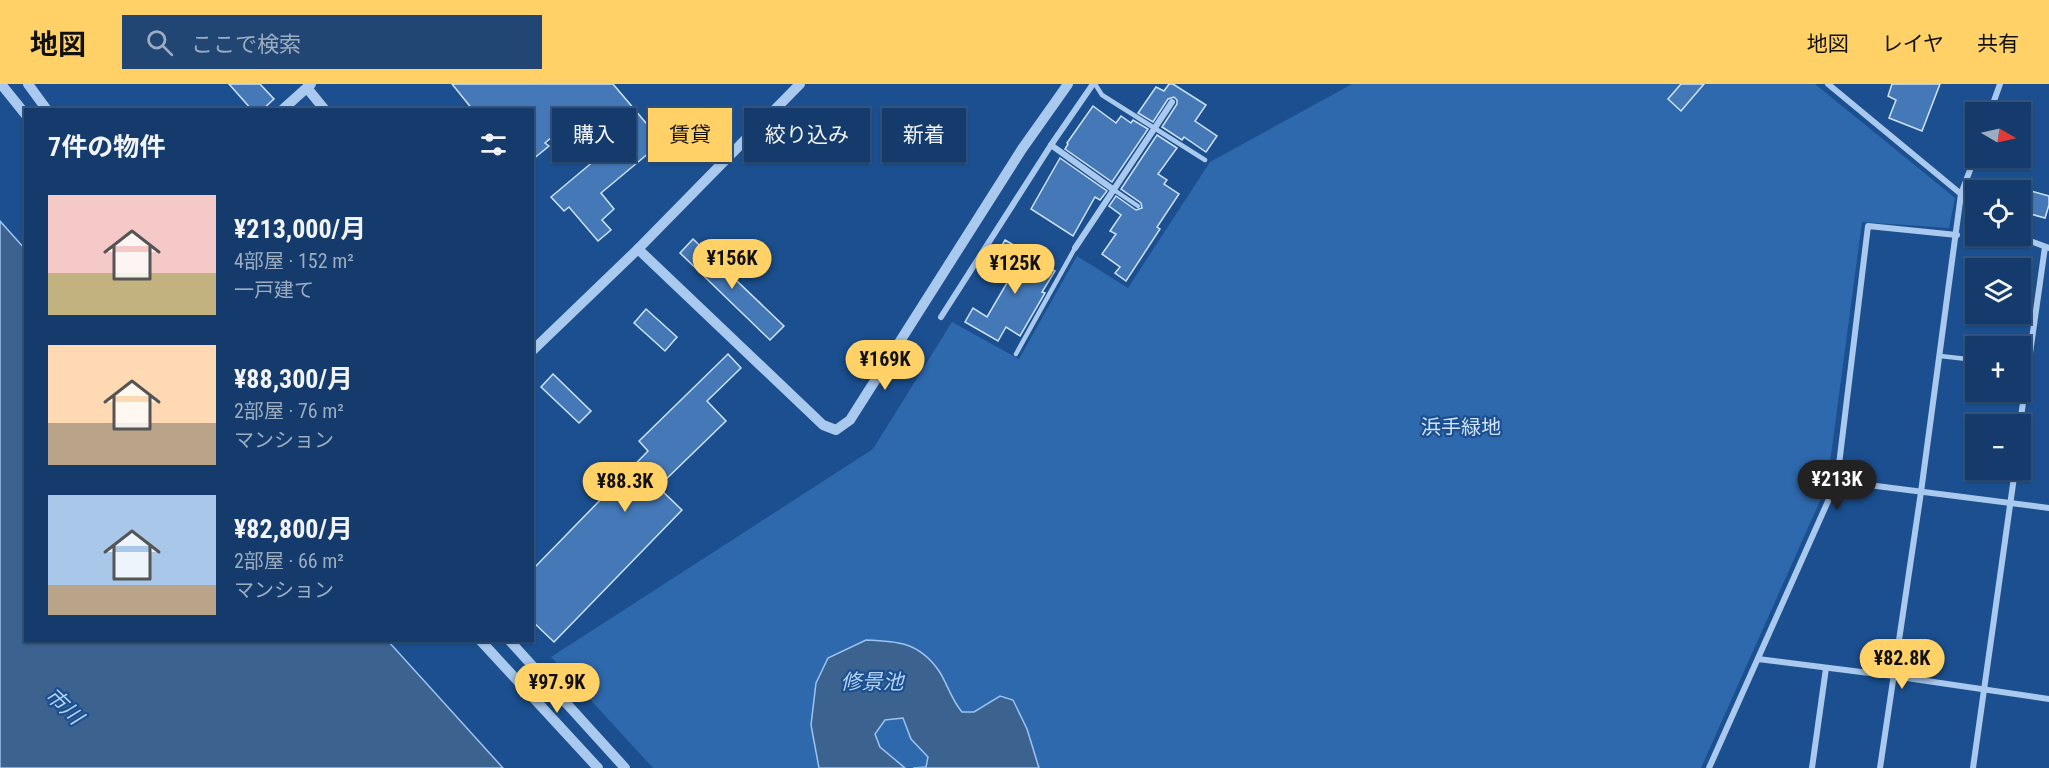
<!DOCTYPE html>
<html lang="ja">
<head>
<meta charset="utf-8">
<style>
  :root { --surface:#143b6b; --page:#214673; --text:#f1f3f6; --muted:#9dadc1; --line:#33557e; --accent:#ffd166 }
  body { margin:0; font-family:"Roboto Condensed","Noto Sans JP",sans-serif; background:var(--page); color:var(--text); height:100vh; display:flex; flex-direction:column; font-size:22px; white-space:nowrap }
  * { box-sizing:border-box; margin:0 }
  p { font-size:20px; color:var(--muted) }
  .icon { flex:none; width:33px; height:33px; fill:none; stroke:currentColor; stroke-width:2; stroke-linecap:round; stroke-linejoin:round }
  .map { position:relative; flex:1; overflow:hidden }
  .sheet { position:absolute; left:24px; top:24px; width:510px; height:534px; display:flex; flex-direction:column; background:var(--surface); border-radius:0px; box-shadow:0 2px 4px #0004,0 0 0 2px var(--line) }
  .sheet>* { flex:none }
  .banner { position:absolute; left:552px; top:24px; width:570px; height:54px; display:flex; gap:12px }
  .needle { width:39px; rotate:99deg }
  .fabs { position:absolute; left:1965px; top:18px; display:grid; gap:12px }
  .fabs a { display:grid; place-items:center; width:66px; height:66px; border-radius:0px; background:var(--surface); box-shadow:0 2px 4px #0004,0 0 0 2px var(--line); font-size:30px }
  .price { position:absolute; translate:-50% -51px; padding:0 14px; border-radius:21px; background:var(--accent); color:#111; font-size:20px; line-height:39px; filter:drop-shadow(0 2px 3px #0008) }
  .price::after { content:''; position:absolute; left:50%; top:36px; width:18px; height:14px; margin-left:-9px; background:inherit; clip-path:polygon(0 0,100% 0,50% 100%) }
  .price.active { background:#222; color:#fff }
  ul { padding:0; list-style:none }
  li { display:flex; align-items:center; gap:18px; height:150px; padding:0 24px }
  li span { display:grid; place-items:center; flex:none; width:168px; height:120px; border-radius:0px; color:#555 }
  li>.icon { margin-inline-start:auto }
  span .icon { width:72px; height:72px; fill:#fffc; stroke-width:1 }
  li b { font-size:26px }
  h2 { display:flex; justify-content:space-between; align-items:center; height:72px; padding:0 24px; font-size:26px }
  .pill { padding:0 21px; border-radius:0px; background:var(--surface); box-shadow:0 2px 4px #0004,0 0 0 2px var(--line); font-size:21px; line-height:54px }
  .pill.active { background:var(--accent); color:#111 }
  header { display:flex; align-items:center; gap:36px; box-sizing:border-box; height:84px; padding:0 30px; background:var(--accent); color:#111 }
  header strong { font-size:28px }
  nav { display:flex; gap:33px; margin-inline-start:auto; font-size:21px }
  .search { width:420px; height:54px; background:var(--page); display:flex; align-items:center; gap:15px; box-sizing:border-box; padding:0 21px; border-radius:0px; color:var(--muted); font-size:22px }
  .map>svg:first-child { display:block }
  .green { fill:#2e69ad }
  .water { fill:#3c6290; stroke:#9cc4f0; stroke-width:1.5 }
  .building { fill:#4478b7; stroke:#cfe3fa; stroke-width:1.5 }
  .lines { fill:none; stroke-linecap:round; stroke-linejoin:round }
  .service { stroke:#a9c9ee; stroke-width:4.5 }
  .minor { stroke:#a9c9ee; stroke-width:6 }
  .tertiary { stroke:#a9c9ee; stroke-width:10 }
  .labels { text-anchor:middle; stroke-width:4.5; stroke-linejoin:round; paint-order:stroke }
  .park-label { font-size:20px; fill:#cfe3fa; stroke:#1b4f8f }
  .water-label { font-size:21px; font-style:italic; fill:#b5d3f5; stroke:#1b4f8f }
</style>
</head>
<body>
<header>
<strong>地図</strong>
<div class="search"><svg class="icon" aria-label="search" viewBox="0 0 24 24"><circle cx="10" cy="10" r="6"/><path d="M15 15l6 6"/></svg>ここで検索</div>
<nav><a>地図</a><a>レイヤ</a><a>共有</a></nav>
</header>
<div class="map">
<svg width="2049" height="684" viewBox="0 0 2049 684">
  <rect width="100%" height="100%" fill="#1b4f8f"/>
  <polygon class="green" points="1352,0 1815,0 1955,114 1949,144 1862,138 1827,401 1701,684 653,684 551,573 873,365 952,238 1019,275 1077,172 1128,204 1210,78"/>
  <g class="water">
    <polygon points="0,137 25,165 26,556 388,557 503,684 0,684"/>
    <path d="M 866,556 C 897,557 919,558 939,587 C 948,601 951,615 962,628 L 974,628 L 1000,612 L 1013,616 L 1027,645 L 1039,684 L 913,684 L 926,683 L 928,673 L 911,655 L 903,634 L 885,636 L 875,650 L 880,663 L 905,684 L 819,684 L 811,641 L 816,599 L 828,574 Z"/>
  </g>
  <g class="building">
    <polygon points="229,0 260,0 274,15 262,26 252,26"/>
    <polygon points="452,0 613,0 662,58 601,109 614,125 602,136 611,146 598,157 569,123 564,127 551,113 601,71 572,36 545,59 549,62 532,76 532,26 473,26"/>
    <polygon points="1169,0 1173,0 1206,21 1195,37 1217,52 1206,68 1184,53 1182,56 1162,43 1177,20 1177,16 1174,13 1168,15 1153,38 1138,29 1156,3 1164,7"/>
    <polygon points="1681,0 1704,0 1681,27 1668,15"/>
    <polygon points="1892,0 1940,0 1922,47 1889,34 1896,16 1888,12"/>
    <polygon points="1093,22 1116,39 1121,32 1131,39 1133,36 1148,45 1112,98 1065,65 1068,60 1067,59"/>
    <polygon points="1157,51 1177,64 1158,90 1167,96 1164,100 1179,110 1157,143 1160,145 1126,197 1115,189 1120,183 1102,170 1116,150 1110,147 1121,131 1109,122 1116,112 1136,126 1142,124 1141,119 1121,105"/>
    <polygon points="1060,74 1107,107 1100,116 1095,113 1073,152 1031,125"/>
    <polygon points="2020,104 2049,112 2049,121 2045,134 2020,127"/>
    <polygon points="693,155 784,242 770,256 680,169"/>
    <polygon points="1005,156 1017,163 1016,164 1055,187 1042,208 1045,209 1020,252 1006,243 998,257 965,238 973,224 987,233 1017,182 997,170"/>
    <polygon points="646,225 677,253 665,267 634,239"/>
    <polygon points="728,270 741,284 707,317 726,337 658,403 682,426 554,558 532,537 532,486 648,367 639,357"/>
    <polygon points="553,290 591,327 579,339 541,303"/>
  </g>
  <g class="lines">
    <g class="service">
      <polyline points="1095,0 1102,11 1205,76"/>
      <polyline points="1114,106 1138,122"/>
      <polyline points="1016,270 1075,164"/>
      <polyline points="1940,272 1976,276"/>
      <polyline points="2020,282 2027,283"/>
    </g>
    <g class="minor">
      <polyline points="1828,0 1961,110 1976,128"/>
      <polyline points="1990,28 2000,0"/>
      <polyline points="1051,61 1114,106"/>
      <polyline points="2017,152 2049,164"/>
      <polyline points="1075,164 1172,18"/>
      <polyline points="941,233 1051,61 1093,0"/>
      <polyline points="2020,340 2045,163"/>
      <polyline points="1837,397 2049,424"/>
      <polyline points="1758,575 1893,592 2049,615"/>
      <polyline points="1709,684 1837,397 1868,142 1957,151"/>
      <polyline points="1812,684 1826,584"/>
      <polyline points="1880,684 1921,408 1961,110 1976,70"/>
      <polyline points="1973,684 2015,386"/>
    </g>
    <g class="tertiary">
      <polyline points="1,0 26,31"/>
      <polyline points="28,0 47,26"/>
      <polyline points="307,4 325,26"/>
      <polyline points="282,26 311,0"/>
      <polyline points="638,165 823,341 836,346 850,336 1022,65 1068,0"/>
      <polyline points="532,267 638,165 800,0"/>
      <polyline points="480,556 598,684"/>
      <polyline points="509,556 625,684"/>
    </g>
  </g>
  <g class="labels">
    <g class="park-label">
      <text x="1461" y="350">浜手緑地</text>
    </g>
    <g class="water-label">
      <text x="872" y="605">修景池</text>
      <text transform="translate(64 622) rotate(44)" y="7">市川</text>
    </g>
  </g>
</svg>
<div class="fabs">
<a><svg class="needle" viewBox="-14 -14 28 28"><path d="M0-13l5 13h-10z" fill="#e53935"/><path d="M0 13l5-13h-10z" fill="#9dadc1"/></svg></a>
<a><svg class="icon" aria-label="locate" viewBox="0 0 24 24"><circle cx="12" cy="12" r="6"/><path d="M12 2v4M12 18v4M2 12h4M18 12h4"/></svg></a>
<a><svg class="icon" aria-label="layers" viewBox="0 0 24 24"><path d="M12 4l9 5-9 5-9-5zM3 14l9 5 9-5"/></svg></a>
<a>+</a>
<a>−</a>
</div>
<b class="price" style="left:732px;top:206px">¥156K</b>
<b class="price" style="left:1015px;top:211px">¥125K</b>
<b class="price" style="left:885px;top:307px">¥169K</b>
<b class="price active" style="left:1837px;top:427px">¥213K</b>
<b class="price" style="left:625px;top:429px">¥88.3K</b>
<b class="price" style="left:1902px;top:606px">¥82.8K</b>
<b class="price" style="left:557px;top:630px">¥97.9K</b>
<div class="banner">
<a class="pill">購入</a>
<a class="pill active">賃貸</a>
<a class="pill">絞り込み</a>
<a class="pill">新着</a>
</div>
<section class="sheet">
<h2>7件の物件<svg class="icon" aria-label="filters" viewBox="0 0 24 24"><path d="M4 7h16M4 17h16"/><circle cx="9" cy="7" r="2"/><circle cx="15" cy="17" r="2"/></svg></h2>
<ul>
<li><span style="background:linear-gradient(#f6c9c9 65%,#c2b280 0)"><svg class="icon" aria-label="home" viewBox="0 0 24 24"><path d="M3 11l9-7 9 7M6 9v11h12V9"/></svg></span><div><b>¥213,000/月</b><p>4部屋 · 152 m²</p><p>一戸建て</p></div></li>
<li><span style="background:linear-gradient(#ffd9b3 65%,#b9a48a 0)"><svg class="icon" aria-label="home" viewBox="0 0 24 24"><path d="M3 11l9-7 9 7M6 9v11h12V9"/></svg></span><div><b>¥88,300/月</b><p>2部屋 · 76 m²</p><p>マンション</p></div></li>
<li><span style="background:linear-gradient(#a9c7e8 75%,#b9a48a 0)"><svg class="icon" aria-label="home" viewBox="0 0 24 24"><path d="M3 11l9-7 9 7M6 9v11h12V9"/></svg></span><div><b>¥82,800/月</b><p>2部屋 · 66 m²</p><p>マンション</p></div></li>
</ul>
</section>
</div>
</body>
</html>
